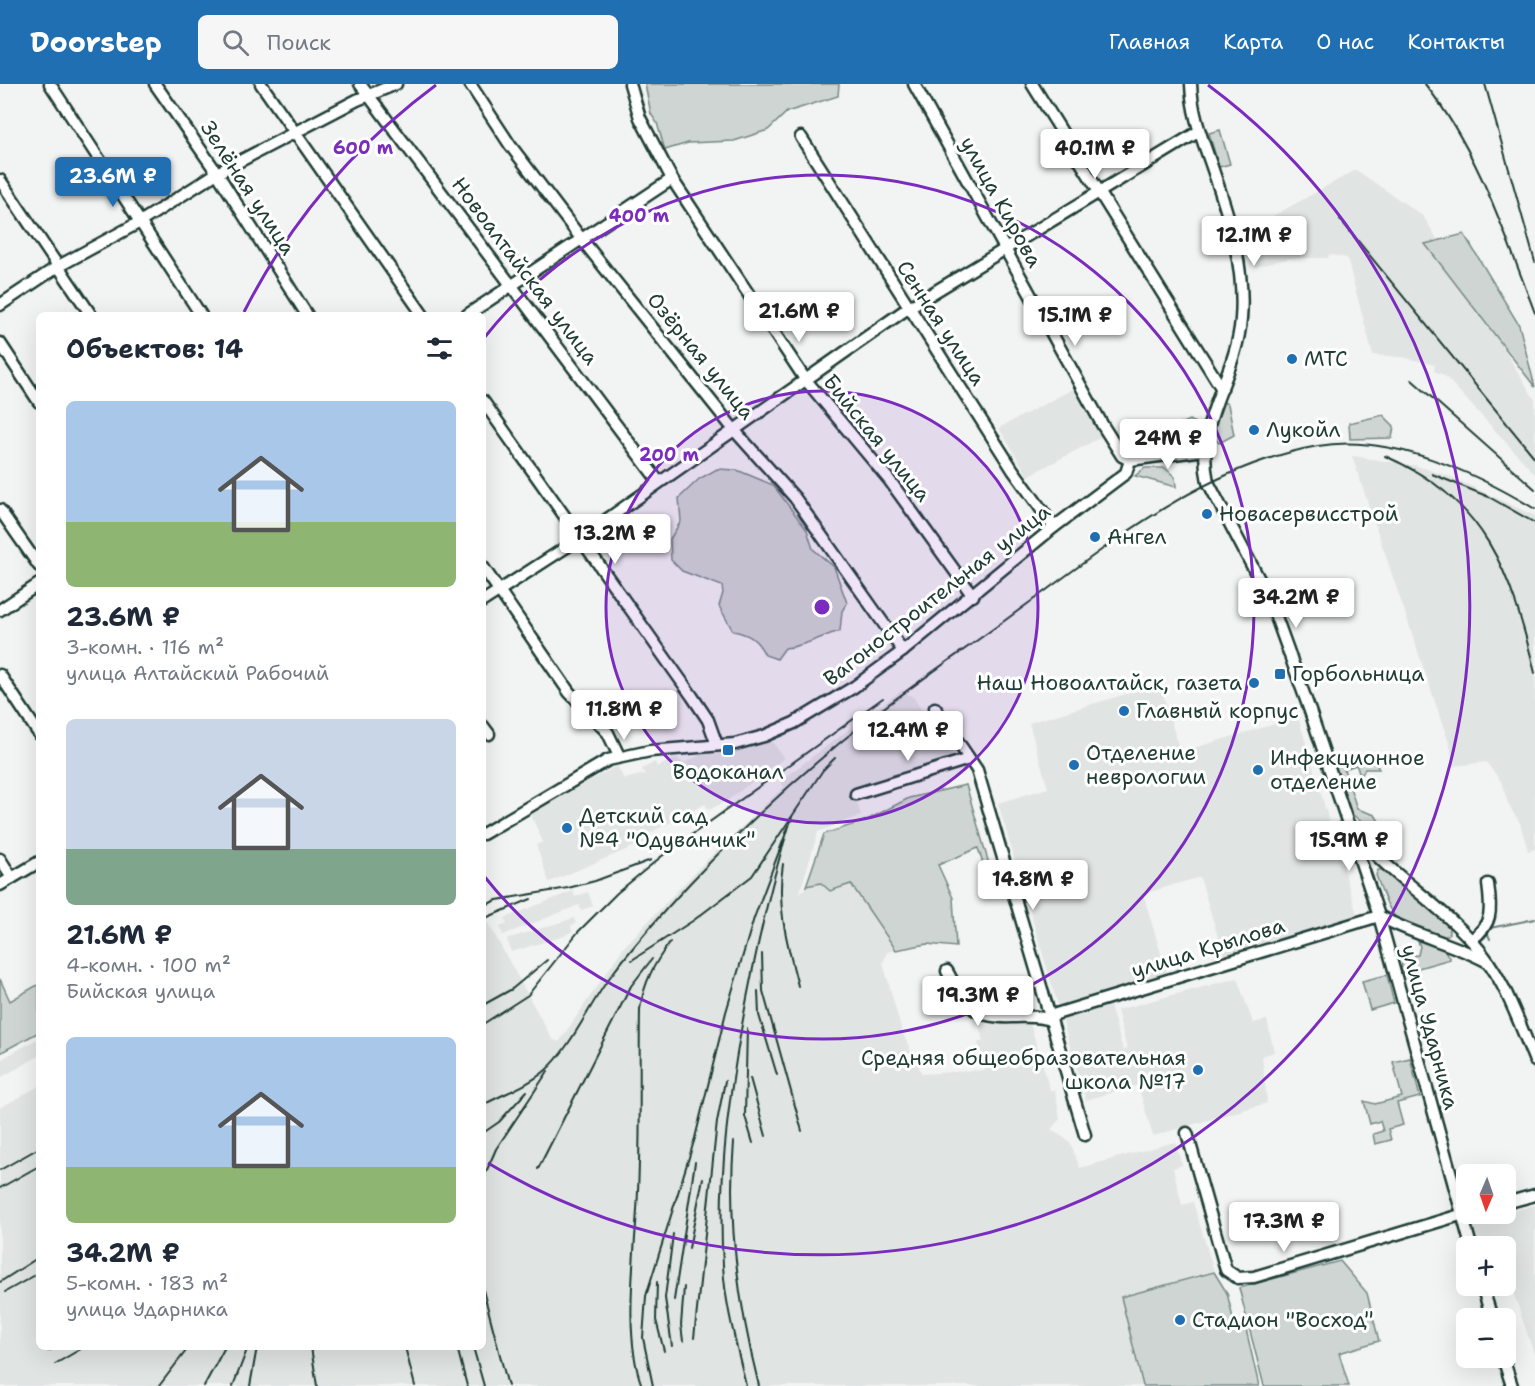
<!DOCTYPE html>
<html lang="ru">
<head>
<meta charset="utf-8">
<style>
  :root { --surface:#fff; --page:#f6f6f7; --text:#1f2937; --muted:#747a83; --accent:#1f6fb2 }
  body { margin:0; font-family:"Shantell Sans",sans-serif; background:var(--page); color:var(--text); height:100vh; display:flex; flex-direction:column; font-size:22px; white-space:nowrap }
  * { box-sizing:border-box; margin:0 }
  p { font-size:20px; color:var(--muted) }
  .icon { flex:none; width:33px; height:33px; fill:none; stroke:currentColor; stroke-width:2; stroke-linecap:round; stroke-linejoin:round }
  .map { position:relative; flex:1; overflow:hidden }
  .details { position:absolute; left:36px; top:228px; width:450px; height:1038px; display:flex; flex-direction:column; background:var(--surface); border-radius:9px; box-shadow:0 6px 24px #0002 }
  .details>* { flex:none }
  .needle { width:39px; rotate:182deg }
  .buttons { position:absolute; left:1456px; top:1080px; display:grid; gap:12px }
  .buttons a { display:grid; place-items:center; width:60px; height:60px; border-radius:9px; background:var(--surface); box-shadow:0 6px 24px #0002; font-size:30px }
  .price { position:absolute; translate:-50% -51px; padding:0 14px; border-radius:6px; background:#fff; color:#222; font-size:20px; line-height:39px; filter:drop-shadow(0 2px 3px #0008) }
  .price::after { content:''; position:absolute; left:50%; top:36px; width:18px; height:14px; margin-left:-9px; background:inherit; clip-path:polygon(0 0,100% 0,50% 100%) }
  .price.current { background:var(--accent); color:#fff }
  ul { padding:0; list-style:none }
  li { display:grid; align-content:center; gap:12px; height:318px; padding:0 30px }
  li span { display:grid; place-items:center; height:186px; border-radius:9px; color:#555 }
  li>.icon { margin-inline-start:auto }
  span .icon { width:108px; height:108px; fill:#fffc; stroke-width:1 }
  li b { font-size:26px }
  h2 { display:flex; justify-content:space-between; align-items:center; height:72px; padding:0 30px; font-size:26px }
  header { display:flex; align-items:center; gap:36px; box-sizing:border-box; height:84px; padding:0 30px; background:var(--accent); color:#fff }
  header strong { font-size:28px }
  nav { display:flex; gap:33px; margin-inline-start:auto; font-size:21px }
  .search { width:420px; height:54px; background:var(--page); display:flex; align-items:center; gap:15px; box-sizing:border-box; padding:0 21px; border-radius:9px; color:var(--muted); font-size:22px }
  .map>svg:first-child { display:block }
  .built { fill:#e0e4e3 }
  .green { fill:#ced5d3; stroke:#768984; stroke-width:1.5 }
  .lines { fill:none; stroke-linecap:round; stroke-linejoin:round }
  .stream { stroke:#6d807b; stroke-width:2 }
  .minor-casing { stroke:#1f3d34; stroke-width:15 }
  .minor { stroke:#fff; stroke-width:10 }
  .rail { stroke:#1f3d34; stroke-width:2 }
  .ring { fill:none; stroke:#7b2cbf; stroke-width:3 }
  .poi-dot { fill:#1f6fb2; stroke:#fff; stroke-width:2 }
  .labels { text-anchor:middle; stroke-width:6; stroke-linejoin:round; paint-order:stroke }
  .street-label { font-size:21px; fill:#1f3d34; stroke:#fff }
  .poi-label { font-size:21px; fill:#1f3d34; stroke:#fff; text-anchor:start }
  .centre { fill:#7b2cbf; stroke:#fff; stroke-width:3 }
  .ring-label { font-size:18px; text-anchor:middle; font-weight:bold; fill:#7b2cbf; stroke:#fff; stroke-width:6; stroke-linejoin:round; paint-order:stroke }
</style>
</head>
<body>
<header>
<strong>Doorstep</strong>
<div class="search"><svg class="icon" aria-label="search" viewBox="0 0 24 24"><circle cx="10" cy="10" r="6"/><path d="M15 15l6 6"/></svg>Поиск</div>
<nav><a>Главная</a><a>Карта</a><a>О нас</a><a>Контакты</a></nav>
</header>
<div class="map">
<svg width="1535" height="1302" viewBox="0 0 1535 1302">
  <rect width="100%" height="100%" fill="#f2f3f3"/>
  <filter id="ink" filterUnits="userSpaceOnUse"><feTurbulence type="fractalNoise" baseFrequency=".0167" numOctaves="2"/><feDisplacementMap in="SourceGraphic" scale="12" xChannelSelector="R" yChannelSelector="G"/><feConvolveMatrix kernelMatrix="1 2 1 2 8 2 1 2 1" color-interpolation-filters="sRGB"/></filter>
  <g filter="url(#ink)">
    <g class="built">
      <polygon points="1356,86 1423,132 1535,316 1535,390 1444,291 1434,287 1435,281 1402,273 1373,271 1347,174 1329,170 1328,174 1290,174 1255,183 1248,146"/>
      <polygon points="1073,305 1101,353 1028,392 999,344"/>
      <polygon points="1352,372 1417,382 1451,393 1535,432 1535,765 1528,767 1520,739 1509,722 1501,697 1486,678 1453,682 1451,665"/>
      <polygon points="1160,600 1180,668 1298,633 1359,837 1225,876 1200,793 1143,810 1167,890 1106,908 1123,966 1127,965 1117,926 1237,894 1253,939 1267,936 1274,968 1262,972 1267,1019 1153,1052 1138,1001 1086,1016 998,719 1048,704 1029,639"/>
      <polygon points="902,606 914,614 958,682 856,714 861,731 818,748 799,811 806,802 821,799 830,807 850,800 896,866 887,868 883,879 902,948 922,990 985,986 978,958 983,957 979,941 1029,936 1050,1006 1055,1006 1060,1035 1051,1045 1070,1058 1080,1084 1175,1058 1182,1081 1173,1084 1182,1121 1193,1118 1214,1188 1121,1213 1143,1302 0,1302 0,1024 39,1002 39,1263 483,1263 483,830 552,955 559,958 624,863 701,782 784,703 780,697"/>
      <polygon points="770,655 784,674 728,716 709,726 705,720 646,751 647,757 549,798 536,761 543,758 530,729 617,682 624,695 645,690 642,685 655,678 657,683 676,674 684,679 710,666 713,671"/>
      <polygon points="573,807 575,813 588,808 593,822 581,826 579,821 503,851 500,843 507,840 505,834"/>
      <polygon points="574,834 576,840 571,841 572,847 564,852 511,868 507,855"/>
      <polygon points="39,954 39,972 0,994 0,976"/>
      <polygon points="1535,1121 1535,1273 1513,1207 1495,1213 1491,1202 1506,1202 1506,1162 1479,1162 1472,1139"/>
    </g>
    <g class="green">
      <polygon points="645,0 839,0 838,12 787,28 768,46 734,57 688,59 665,66 657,39 651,30"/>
      <polygon points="1220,46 1230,80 1219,83 1209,49"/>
      <polygon points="1464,150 1519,241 1535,303 1425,160"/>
      <polygon points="1223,318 1228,320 1234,351 1219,359 1213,353 1213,348"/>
      <polygon points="1383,331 1394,342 1392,354 1350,355 1349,339"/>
      <path d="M 1189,336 L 1199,341 C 1188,362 1181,367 1156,364 L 1156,351 Z"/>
      <polygon points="1145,384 1165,384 1175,393 1176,403 1135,392"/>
      <path d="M 717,385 L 737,386 L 773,401 L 807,446 L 813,465 L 834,483 L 847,519 L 842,527 L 840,547 C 821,552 804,563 785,564 L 777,575 L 765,571 C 757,555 749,550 733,547 L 719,522 L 723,509 L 722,502 L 682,487 L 671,476 L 670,455 L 681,437 L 679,414 L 699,395 Z"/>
      <polygon points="1360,676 1374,676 1379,685 1365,685 1361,692 1356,681 1344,685 1357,725 1375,731 1380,739 1373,747 1348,727 1333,680"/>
      <polygon points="966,701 998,811 993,811 978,764 938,781 953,814 956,863 927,860 896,866 851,800 830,807 821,799 806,802 824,750 867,736 909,714"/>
      <path d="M 1378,786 L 1383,786 L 1449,843 L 1449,850 L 1444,854 C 1394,837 1394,842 1376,791 Z"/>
      <polygon points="1417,856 1444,865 1450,875 1401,889 1403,868 1409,872 1418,871 1420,862"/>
      <polygon points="1387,891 1394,919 1370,926 1362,897"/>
      <polygon points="0,895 10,917 39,900 39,948 0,969"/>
      <polygon points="1410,974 1420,1013 1397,1019 1403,1041 1388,1045 1391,1056 1375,1060 1373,1050 1383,1047 1380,1037 1370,1040 1364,1017 1375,1020 1402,1013 1393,978"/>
      <polygon points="1340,1177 1367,1209 1379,1257 1339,1269 1349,1302 1264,1302 1239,1204"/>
      <polygon points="1214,1188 1227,1209 1236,1247 1246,1245 1259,1302 1143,1302 1121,1213"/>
    </g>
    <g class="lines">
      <polyline class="stream" points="1490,855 1487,848 1490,844 1535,835"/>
      <g class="minor-casing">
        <g id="minor">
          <polyline points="50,0 201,231"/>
          <polyline points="155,0 217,89 307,231"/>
          <polyline points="261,0 423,231"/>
          <polyline points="360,0 659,398"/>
          <polyline points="470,0 510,61 583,157 735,347 795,414 903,567"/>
          <polyline points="630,0 640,34 672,95 805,295 890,397 973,512"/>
          <polyline points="914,0 1103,342 1122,372 1130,376"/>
          <polyline points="1032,0 1222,305"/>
          <path d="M 1191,0 C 1192,34 1205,61 1215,92 C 1231,138 1245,186 1241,235 C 1236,296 1194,334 1208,398 L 1270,516 L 1310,627 L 1379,832 L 1471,1162"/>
          <polyline points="801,53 1013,386 1054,443"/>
          <polyline points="0,96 91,231"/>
          <polyline points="0,221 57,183 140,138 217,89 357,16 396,0"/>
          <polyline points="467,231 672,95"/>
          <polyline points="0,259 39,318"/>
          <polyline points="483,317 692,612 708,636 717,661"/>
          <polyline points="1130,376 1204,366"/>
          <polyline points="0,426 39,482"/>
          <polyline points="483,483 569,608 608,649 619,672"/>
          <polyline points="483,517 579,455 908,224 1198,48"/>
          <polyline points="0,526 39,500"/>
          <polyline points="0,591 39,650"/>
          <polyline points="935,624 977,686 1085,1051"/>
          <polyline points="483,642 489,650"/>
          <polyline points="856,710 969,675"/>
          <path d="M 1351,743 C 1384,787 1434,815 1471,856 C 1503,890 1517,934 1535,977"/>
          <polyline points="483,750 608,676 650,667 735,660 764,652 794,639 854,603 903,567 1054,443 1126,389 1130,376"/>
          <polyline points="0,775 12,794"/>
          <polyline points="0,801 39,778"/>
          <path d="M 1379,832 C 1413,851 1452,859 1486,877"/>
          <path d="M 1471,856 C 1494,840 1491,824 1488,800"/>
          <path d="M 947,887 C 964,919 972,935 1012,933 C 1025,933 1037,931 1050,936 L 1056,930 L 1379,832"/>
          <polyline points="1187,1049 1226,1186 1238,1194 1254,1193 1467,1129"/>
          <polyline points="1506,1119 1535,1111"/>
          <polyline points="1482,1202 1492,1234"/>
          <polyline points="1503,1274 1512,1302"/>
        </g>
      </g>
      <use href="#minor" class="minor"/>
      <g class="rail">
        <path d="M 1425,0 C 1478,66 1505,151 1535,229"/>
        <polyline points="1485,0 1535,178"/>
        <polyline points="1340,135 1535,374"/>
        <polyline points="1412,296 1535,405"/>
        <path d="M 1385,372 C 1486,415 1511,489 1535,589"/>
        <polyline points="1432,390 1489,413 1535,439"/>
        <path d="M 783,780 C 776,822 788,862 798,902"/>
        <polyline points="483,822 497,816 568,804 595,797 651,776"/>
        <polyline points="483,835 531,815"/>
        <polyline points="762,870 763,907 802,1047"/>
        <polyline points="632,876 694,836 752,792 823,686 835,674"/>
        <polyline points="758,907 759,931 777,991"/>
        <polyline points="483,921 512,905 547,876"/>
        <polyline points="483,940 528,911 578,848 617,809 662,772 883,614"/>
        <polyline points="747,944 745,1032 753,1059"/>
        <polyline points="750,994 766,1052"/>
        <path d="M 483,1021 C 503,1010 529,1001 546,986 C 570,965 590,920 610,893 C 634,861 663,828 691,798 C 748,738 811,680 876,630 C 921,595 969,563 1015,529 C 1108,462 1201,383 1318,362 C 1390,349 1476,389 1535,425"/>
        <polyline points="483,1049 499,1038 527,1007"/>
        <path d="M 734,1058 C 727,1140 739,1223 759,1302"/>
        <polyline points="538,1085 631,902 652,875"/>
        <polyline points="0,1086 39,1064"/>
        <polyline points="483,1095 496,1065 548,987"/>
        <polyline points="0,1104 39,1082"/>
        <polyline points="689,1164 703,1094"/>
        <polyline points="0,1198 39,1173"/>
        <polyline points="657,1198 656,1236 664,1267"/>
        <polyline points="483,1206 508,1302"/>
        <polyline points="5,1208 39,1189"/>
        <polyline points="674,1216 695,1078"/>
        <polyline points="694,1254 717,1038 725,997"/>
        <polyline points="683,1257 681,1241 684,1203"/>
        <polyline points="672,1262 665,1214 673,1150"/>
        <polyline points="311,1263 317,1302"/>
        <polyline points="405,1263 415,1302"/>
        <polyline points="457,1263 467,1302"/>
        <polyline points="473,1263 484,1302"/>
        <polyline points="48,1267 56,1263"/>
        <polyline points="55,1280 84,1263"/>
        <polyline points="159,1302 189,1263"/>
        <polyline points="204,1302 225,1263"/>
        <polyline points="233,1302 248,1263"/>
        <polyline points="250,1302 257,1263"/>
        <path d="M 642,1302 C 622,1250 636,1164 638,1107 C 641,1047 639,986 640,925 C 644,898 654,880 670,858"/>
        <path d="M 653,1302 L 643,1254 L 646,1212 L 695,1054 L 726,928 L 754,834 L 792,733 C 772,793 759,852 747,914 C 730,1002 717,1092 723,1181 C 725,1222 737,1262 746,1302"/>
      </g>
    </g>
  </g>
  <circle cx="822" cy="523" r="216" fill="#7b2cbf" fill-opacity=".12"/>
  <g class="ring">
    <circle cx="822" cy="523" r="216"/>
    <path d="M484 254A432 432 0 1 1 484 792"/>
    <path d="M244 228A649 649 0 0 1 436 1M1208 1A649 649 0 0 1 488 1079"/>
  </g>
  <g class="poi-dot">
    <circle cx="1292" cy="275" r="6"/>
    <circle cx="1254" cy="346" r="6"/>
    <circle cx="1207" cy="430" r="6"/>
    <circle cx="1095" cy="453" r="6"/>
    <rect x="1274" y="584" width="12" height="12" rx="3"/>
    <circle cx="1254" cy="599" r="6"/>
    <circle cx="1124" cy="627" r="6"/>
    <rect x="722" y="660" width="12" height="12" rx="3"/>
    <circle cx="1074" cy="681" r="6"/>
    <circle cx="1258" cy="686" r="6"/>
    <circle cx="567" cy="744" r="6"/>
    <circle cx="1198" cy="986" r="6"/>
    <circle cx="1180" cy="1236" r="6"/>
  </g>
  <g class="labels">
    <g class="street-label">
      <text transform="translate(248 104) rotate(57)" y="7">Зелёная улица</text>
      <text transform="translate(1001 118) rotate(61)" y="7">улица Кирова</text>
      <text transform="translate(525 187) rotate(53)" y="7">Новоалтайская улица</text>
      <text transform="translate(941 239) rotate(57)" y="7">Сенная улица</text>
      <text transform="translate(701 272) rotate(51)" y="7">Озёрная улица</text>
      <text transform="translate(877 354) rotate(51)" y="7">Бийская улица</text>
      <text transform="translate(937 511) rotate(-38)" y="7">Вагоностроительная улица</text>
      <text transform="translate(1208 864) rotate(-17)" y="7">улица Крылова</text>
      <text transform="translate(1430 943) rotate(75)" y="7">улица Ударника</text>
    </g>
    <g class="poi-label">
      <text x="1304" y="282">МТС</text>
      <text x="1266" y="353">Лукойл</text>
      <text x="1219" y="437">Новасервисстрой</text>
      <text x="1107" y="460">Ангел</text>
      <text x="1292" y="597">Горбольница</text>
      <text x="1242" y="606" text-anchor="end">Наш Новоалтайск, газета</text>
      <text x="1136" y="634">Главный корпус</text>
      <text x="1086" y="676">Отделение<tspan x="1086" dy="24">неврологии</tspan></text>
      <text x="1270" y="681">Инфекционное<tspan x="1270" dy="24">отделение</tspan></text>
      <text x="728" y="695" text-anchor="middle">Водоканал</text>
      <text x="579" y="739">Детский сад<tspan x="579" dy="24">№4 "Одуванчик"</tspan></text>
      <text x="1186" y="981" text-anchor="end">Средняя общеобразовательная<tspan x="1186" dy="24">школа №17</tspan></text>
      <text x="1192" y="1243">Стадион "Восход"</text>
    </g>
  </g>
  <circle cx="822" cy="523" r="9" class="centre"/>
  <g class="ring-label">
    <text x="363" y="70">600 m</text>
    <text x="639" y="138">400 m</text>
    <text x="669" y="377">200 m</text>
  </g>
</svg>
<div class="buttons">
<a><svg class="needle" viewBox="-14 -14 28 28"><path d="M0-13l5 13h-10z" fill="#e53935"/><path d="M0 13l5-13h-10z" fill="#747a83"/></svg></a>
<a>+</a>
<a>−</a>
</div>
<b class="price" style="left:1095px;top:96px">40.1M ₽</b>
<b class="price current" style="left:113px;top:124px">23.6M ₽</b>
<b class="price" style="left:1254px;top:183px">12.1M ₽</b>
<b class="price" style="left:799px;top:259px">21.6M ₽</b>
<b class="price" style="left:1075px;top:263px">15.1M ₽</b>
<b class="price" style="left:1168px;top:386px">24M ₽</b>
<b class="price" style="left:615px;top:481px">13.2M ₽</b>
<b class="price" style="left:1296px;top:545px">34.2M ₽</b>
<b class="price" style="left:624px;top:657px">11.8M ₽</b>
<b class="price" style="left:908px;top:678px">12.4M ₽</b>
<b class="price" style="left:1349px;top:788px">15.9M ₽</b>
<b class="price" style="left:1033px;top:827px">14.8M ₽</b>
<b class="price" style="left:978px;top:943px">19.3M ₽</b>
<b class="price" style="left:1284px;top:1169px">17.3M ₽</b>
<section class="details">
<h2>Объектов: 14<svg class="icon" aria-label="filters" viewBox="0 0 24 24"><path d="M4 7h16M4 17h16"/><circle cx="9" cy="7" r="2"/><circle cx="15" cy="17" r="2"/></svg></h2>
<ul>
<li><span style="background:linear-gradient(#a9c7e8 65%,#8fb573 0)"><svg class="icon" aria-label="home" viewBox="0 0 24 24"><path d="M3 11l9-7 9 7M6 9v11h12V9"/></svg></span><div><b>23.6M ₽</b><p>3-комн. · 116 m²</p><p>улица Алтайский Рабочий</p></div></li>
<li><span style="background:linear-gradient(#c9d6e8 70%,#7fa58c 0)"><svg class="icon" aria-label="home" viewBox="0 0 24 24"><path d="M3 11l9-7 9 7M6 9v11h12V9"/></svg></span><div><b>21.6M ₽</b><p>4-комн. · 100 m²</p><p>Бийская улица</p></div></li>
<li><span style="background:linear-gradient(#a9c7e8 70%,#8fb573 0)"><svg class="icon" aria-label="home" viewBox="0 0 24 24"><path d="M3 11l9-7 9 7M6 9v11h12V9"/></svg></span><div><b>34.2M ₽</b><p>5-комн. · 183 m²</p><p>улица Ударника</p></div></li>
</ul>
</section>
</div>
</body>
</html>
